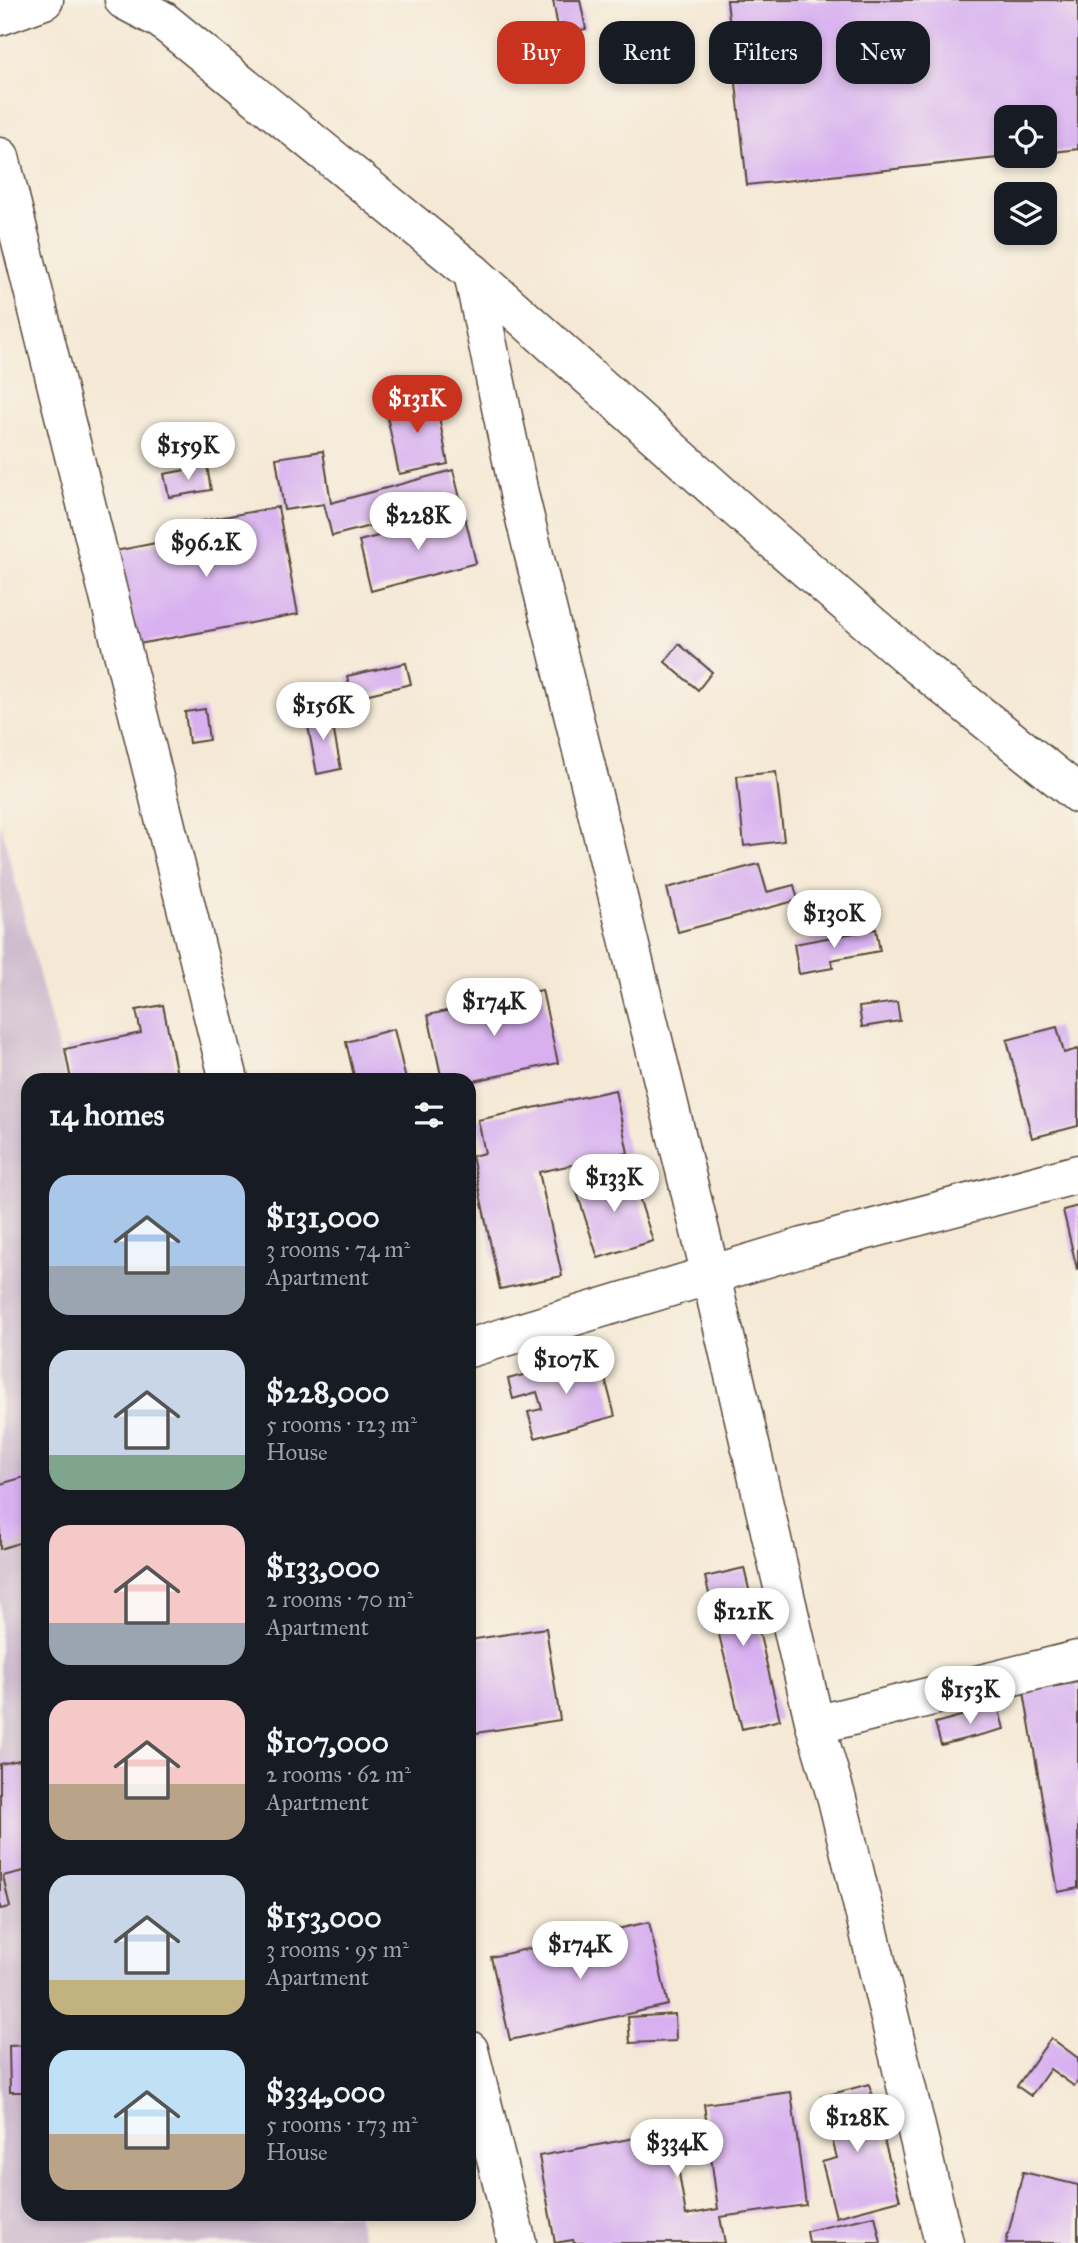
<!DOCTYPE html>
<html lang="en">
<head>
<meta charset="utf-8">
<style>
  :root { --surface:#171b24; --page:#20242c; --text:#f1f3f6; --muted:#9ea1a6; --accent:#c8321e }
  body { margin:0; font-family:"IM FELL Great Primer",serif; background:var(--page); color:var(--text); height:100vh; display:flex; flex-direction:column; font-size:26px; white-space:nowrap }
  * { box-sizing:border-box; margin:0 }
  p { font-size:23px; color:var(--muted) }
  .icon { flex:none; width:38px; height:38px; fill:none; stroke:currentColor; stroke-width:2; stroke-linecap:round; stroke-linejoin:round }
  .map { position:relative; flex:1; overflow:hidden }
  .drawer { position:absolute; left:21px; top:1073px; width:455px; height:1148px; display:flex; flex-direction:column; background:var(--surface); border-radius:21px; box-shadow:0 4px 10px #0003 }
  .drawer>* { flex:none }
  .top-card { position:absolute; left:497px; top:21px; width:476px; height:63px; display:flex; gap:14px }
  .fabs { position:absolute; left:994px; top:105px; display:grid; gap:14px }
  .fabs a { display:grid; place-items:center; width:63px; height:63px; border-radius:14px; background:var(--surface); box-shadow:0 4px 10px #0003; font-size:35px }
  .price { position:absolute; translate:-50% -60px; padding:0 16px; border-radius:24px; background:#fff; color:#222; font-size:23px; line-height:46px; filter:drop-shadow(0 2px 4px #0008) }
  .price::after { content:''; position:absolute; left:50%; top:42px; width:21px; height:16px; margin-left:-10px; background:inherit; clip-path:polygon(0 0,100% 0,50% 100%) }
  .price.current { background:var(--accent); color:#fff }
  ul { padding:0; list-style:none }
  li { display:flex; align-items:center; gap:21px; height:175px; padding:0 28px }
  li span { display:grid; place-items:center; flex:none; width:196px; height:140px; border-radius:21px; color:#555 }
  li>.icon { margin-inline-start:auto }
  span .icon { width:84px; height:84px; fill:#fffc; stroke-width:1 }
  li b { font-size:30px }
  h2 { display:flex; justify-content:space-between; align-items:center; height:84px; padding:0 28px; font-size:30px }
  .pill { padding:0 24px; border-radius:21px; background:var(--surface); box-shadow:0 4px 10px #0003; font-size:24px; line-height:63px }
  .pill.current { background:var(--accent); color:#fff }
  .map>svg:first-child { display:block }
  .industrial { fill:#cfbdcf }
  .building { fill:#d8b0f0 }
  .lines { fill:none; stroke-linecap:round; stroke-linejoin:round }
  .minor-casing { stroke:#574739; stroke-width:41 }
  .tertiary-casing { stroke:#574739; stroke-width:41 }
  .minor { stroke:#fff; stroke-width:38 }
  .tertiary { stroke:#fff; stroke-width:38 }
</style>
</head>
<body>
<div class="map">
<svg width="1078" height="2243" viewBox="0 0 1078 2243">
  <rect width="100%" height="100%" fill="#f7f3e8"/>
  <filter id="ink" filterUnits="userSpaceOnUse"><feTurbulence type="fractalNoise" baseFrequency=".0143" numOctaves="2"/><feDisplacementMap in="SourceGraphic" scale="14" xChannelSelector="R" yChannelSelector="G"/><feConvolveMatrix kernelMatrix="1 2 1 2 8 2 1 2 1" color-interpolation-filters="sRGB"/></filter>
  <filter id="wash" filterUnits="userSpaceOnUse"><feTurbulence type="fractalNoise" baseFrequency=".00686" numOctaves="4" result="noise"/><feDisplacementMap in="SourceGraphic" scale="28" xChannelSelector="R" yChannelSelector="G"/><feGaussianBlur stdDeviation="1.57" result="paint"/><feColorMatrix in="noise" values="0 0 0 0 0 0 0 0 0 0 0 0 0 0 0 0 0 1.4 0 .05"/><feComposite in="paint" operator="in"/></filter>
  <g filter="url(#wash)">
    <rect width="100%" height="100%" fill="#f5e9d5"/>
    <polygon class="industrial" points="0,822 66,1080 28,1080 28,2214 357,2214 365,2243 0,2243"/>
    <g id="blocks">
      <g class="building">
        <polygon points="553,0 580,0 586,29 559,34"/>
        <polygon points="727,0 1078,0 1078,149 1045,153 1045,117 1006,117 1006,157 747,185"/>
        <polygon points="435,396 448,464 399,474 385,406"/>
        <polygon points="323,451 331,503 453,470 461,502 332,536 324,504 284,510 276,458"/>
        <polygon points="207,466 211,490 169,497 164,474"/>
        <polygon points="278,507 298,614 128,646 110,552 166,541 166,543 194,538 191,523"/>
        <polygon points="464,513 476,563 371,591 359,541"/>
        <polygon points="679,644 712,672 698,690 665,662"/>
        <polygon points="406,663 411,684 352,698 347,676"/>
        <polygon points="205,709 209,740 189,743 185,712"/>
        <polygon points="330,711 341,769 317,774 306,715"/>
        <polygon points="776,772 784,841 744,846 737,776"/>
        <polygon points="759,864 767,892 794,885 798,900 678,932 667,888"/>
        <polygon points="876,929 880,951 831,960 833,968 799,974 794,944"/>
        <polygon points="542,990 558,1063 469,1082 469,1080 442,1080 428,1015"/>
        <polygon points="897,1002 900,1021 862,1027 859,1007"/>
        <polygon points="163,1005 178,1080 71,1080 65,1049 141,1033 136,1010"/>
        <polygon points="1057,1027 1064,1053 1078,1049 1078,1126 1032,1138 1007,1040"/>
        <polygon points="394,1029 406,1080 355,1080 346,1042"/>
        <polygon points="615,1090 628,1153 539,1172 562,1276 500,1289 472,1156 485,1153 478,1120"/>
        <polygon points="630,1169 653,1241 598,1258 575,1186"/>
        <polygon points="1078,1206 1078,1269 1077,1269 1063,1210"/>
        <polygon points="599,1355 615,1416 535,1438 528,1412 542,1409 537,1392 513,1399 508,1379"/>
        <polygon points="28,1476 28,1540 0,1549 0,1484"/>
        <polygon points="744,1568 780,1720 742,1729 705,1577"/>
        <polygon points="546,1628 560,1720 469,1734 469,1640"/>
        <polygon points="1078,1682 1078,1888 1058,1892 1024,1692"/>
        <polygon points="998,1706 1004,1729 941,1745 935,1723"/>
        <polygon points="20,1760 28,1797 28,1870 3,1876 10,1907 0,1909 0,1764"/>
        <polygon points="649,1922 668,2005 510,2040 491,1957"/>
        <polygon points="675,2014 676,2041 630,2043 628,2017"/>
        <polygon points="1051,2038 1078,2058 1078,2081 1074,2086 1050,2069 1031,2096 1017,2086"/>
        <polygon points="28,2045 28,2092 10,2092 9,2046"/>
        <polygon points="869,2084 900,2200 836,2217 822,2162 837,2158 821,2097"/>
        <polygon points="791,2092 806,2205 720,2217 725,2243 574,2243 573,2240 555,2243 539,2156 672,2131 686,2215 718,2209 704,2104"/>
        <polygon points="1023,2172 1078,2185 1078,2243 1006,2243"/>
        <polygon points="875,2216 881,2243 809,2243 807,2231"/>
      </g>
    </g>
  </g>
  <g filter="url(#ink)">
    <use href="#blocks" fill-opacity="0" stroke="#574739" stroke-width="2"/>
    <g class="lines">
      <g class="minor-casing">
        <g id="minor">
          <polyline points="0,157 229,1080"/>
          <polyline points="473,273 520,498 711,1276 815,1725 837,1799 944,2243"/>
          <polyline points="469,1348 803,1247 1078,1174"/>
          <polyline points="815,1725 1078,1660"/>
          <polyline points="469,2050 517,2243"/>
        </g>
      </g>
      <g class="tertiary-casing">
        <g id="tertiary">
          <polyline points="124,0 162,20 473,273 751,521 919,666 1078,794"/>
          <polyline points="0,16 44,0"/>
        </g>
      </g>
      <use href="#minor" class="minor"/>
      <use href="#tertiary" class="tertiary"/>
    </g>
  </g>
</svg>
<div class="fabs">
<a><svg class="icon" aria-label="locate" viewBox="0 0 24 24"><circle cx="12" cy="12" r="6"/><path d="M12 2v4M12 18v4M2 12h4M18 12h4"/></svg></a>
<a><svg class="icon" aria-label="layers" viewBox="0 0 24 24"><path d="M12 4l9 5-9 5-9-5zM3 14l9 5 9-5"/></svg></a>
</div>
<b class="price current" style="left:417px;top:435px">$131K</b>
<b class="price" style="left:188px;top:482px">$159K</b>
<b class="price" style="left:418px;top:552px">$228K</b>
<b class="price" style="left:206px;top:579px">$96.2K</b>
<b class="price" style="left:323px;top:742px">$156K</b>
<b class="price" style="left:834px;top:950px">$130K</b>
<b class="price" style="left:494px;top:1038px">$174K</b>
<b class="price" style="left:614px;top:1214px">$133K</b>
<b class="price" style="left:566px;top:1396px">$107K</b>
<b class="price" style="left:743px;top:1648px">$121K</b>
<b class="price" style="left:970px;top:1726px">$153K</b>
<b class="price" style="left:580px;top:1981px">$174K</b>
<b class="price" style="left:857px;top:2154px">$128K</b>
<b class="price" style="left:677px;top:2179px">$334K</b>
<div class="top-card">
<a class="pill current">Buy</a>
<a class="pill">Rent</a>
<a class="pill">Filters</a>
<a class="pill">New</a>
</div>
<section class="drawer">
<h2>14 homes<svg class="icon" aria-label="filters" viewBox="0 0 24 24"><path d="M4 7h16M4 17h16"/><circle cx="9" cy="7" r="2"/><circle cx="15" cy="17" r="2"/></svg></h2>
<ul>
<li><span style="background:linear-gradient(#a9c7e8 65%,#9aa5b1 0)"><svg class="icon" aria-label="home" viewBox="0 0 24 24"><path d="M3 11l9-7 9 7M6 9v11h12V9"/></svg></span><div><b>$131,000</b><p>3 rooms · 74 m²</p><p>Apartment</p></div></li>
<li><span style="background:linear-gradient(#c9d6e8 75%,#7fa58c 0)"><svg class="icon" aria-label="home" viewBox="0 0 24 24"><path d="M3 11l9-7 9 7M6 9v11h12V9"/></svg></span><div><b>$228,000</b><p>5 rooms · 123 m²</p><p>House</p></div></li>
<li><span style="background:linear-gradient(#f6c9c9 70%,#9aa5b1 0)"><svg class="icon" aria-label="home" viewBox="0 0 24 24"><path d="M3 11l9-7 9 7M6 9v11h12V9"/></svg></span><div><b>$133,000</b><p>2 rooms · 70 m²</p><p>Apartment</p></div></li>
<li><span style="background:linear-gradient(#f6c9c9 60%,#b9a48a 0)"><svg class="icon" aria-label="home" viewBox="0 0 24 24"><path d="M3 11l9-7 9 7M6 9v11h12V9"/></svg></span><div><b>$107,000</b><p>2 rooms · 62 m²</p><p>Apartment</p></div></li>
<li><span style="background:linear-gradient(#c9d6e8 75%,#c2b280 0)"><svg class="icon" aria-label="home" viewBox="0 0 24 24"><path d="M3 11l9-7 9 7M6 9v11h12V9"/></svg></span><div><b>$153,000</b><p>3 rooms · 95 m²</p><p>Apartment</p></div></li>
<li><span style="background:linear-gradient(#bfe0f5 60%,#b9a48a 0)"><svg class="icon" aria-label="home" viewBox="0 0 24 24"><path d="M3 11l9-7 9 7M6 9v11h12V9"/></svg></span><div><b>$334,000</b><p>5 rooms · 173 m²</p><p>House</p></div></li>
</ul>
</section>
</div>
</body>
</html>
